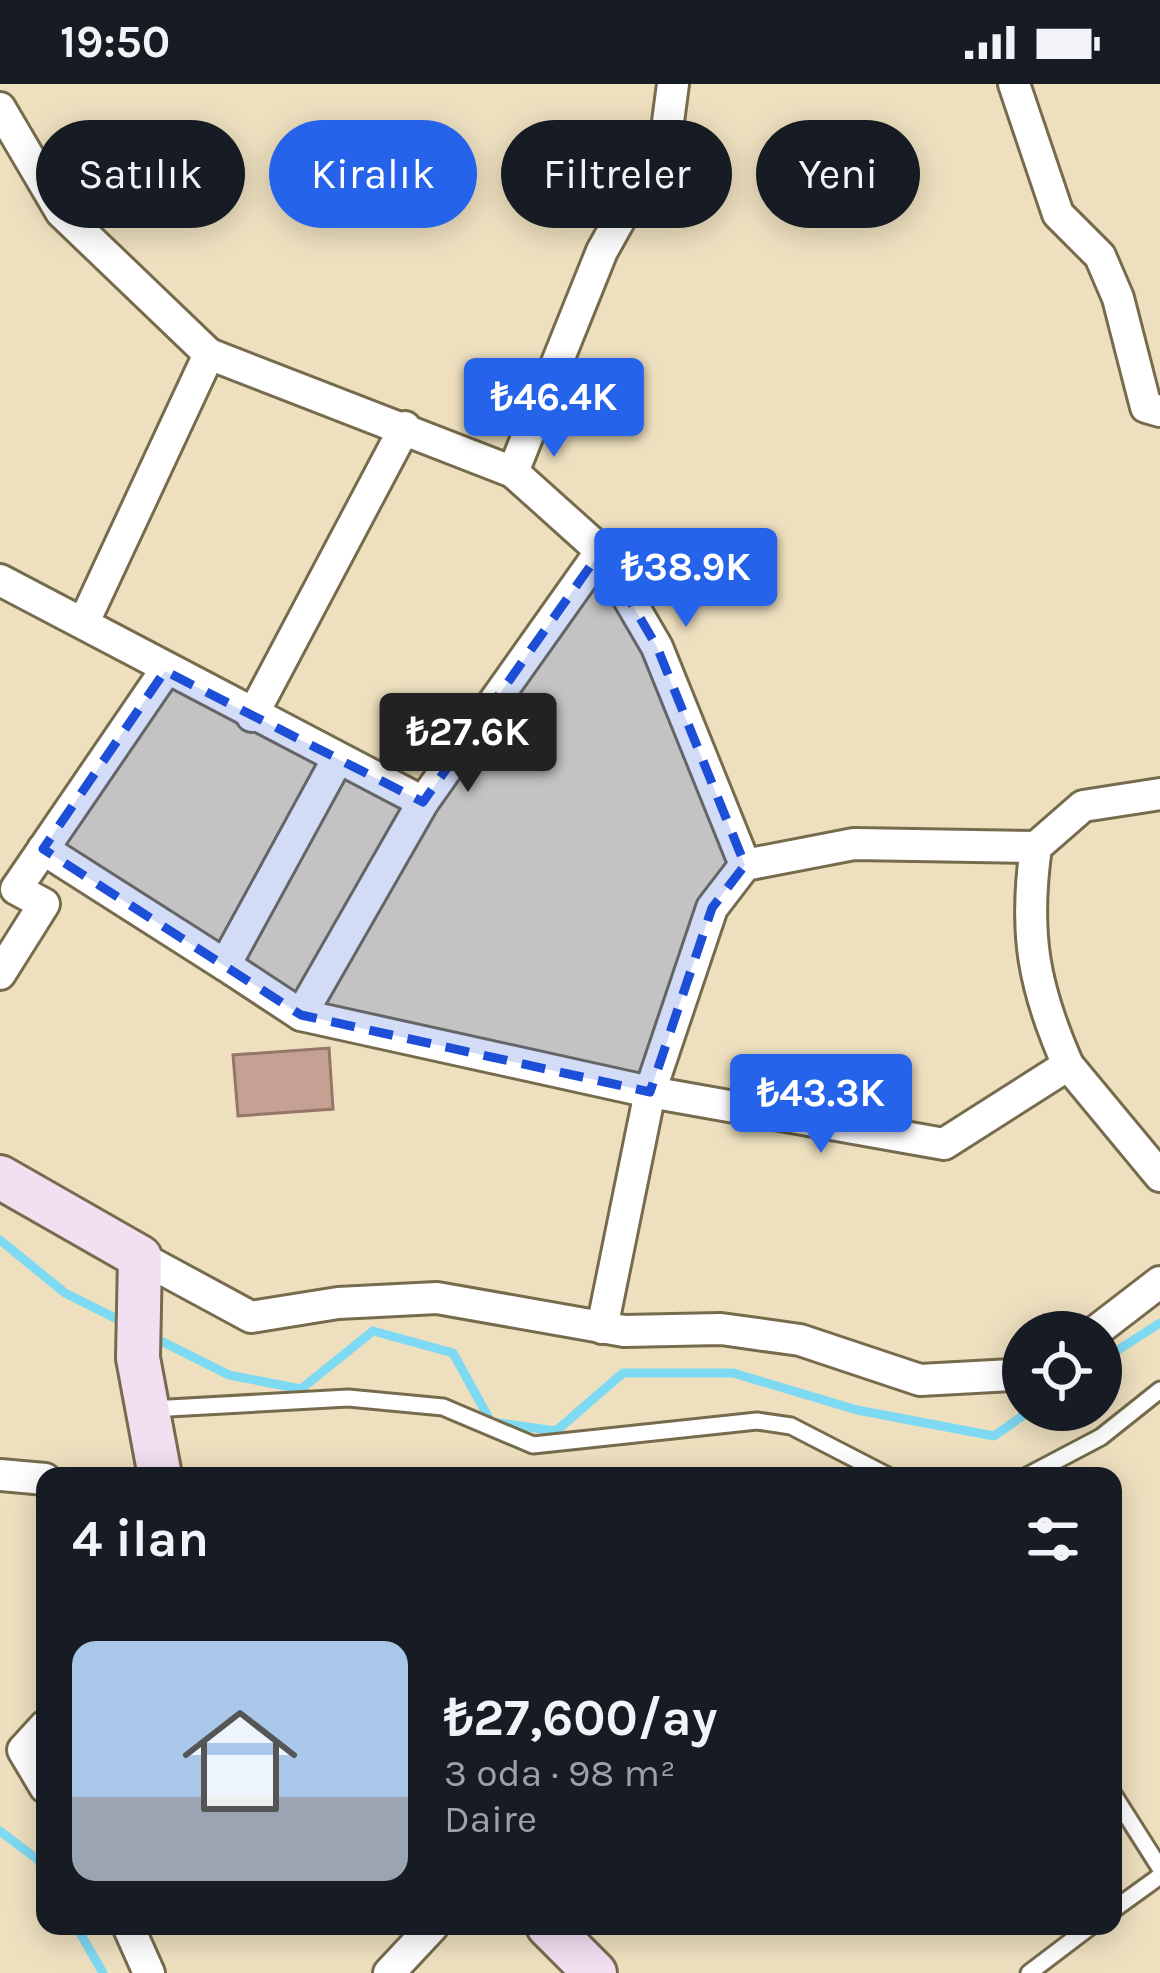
<!DOCTYPE html>
<html lang="tr">
<head>
<meta charset="utf-8">
<style>
  :root { --surface:#171b24; --page:#20242c; --text:#f1f3f6; --muted:#9ea1a6; --line:#363941; --accent:#2563eb }
  body { margin:0; font-family:Karla,sans-serif; background:var(--page); color:var(--text); height:100vh; display:flex; flex-direction:column; font-size:45px; white-space:nowrap }
  * { box-sizing:border-box; margin:0 }
  p { font-size:39px; color:var(--muted) }
  .icon { flex:none; width:66px; height:66px; fill:none; stroke:currentColor; stroke-width:2; stroke-linecap:round; stroke-linejoin:round }
  .map { position:relative; flex:1; overflow:hidden }
  .sheet { position:absolute; left:36px; top:1383px; width:1086px; height:468px; display:flex; flex-direction:column; background:var(--surface); border-radius:24px; box-shadow:0 6px 30px #0003 }
  .sheet>* { flex:none }
  .guide { position:absolute; left:36px; top:36px; width:1089px; height:108px; display:flex; gap:24px }
  .tools { position:absolute; left:1002px; top:1227px; display:grid; gap:24px }
  .tools a { display:grid; place-items:center; width:120px; height:120px; border-radius:50%; background:var(--surface); box-shadow:0 6px 30px #0003; font-size:60px }
  .price { position:absolute; translate:-50% -102px; padding:0 27px; border-radius:12px; background:var(--accent); color:#fff; font-size:39px; line-height:78px; filter:drop-shadow(0 3px 6px #0008) }
  .price::after { content:''; position:absolute; left:50%; top:72px; width:36px; height:27px; margin-left:-18px; background:inherit; clip-path:polygon(0 0,100% 0,50% 100%) }
  .price.on { background:#222; color:#fff }
  ul { padding:0; list-style:none }
  li { display:flex; align-items:center; gap:36px; height:300px; padding:0 36px }
  li+li { border-top:3px solid var(--line) }
  li span { display:grid; place-items:center; flex:none; width:336px; height:240px; border-radius:24px; color:#555 }
  li>.icon { margin-inline-start:auto }
  span .icon { width:144px; height:144px; fill:#fffc; stroke-width:1 }
  li b { font-size:51px }
  h2 { display:flex; justify-content:space-between; align-items:center; height:144px; padding:0 36px; font-size:51px }
  .chip { padding:0 42px; border-radius:54px; background:var(--surface); box-shadow:0 6px 30px #0003; font-size:42px; line-height:108px }
  .chip.on { background:var(--accent); color:#fff }
  .status { display:flex; justify-content:space-between; align-items:center; height:84px; padding:0 60px; background:var(--surface); direction:ltr }
  .status svg { height:33px; fill:currentColor }
  .map>svg:first-child { display:block }
  .lines { fill:none; stroke-linecap:round; stroke-linejoin:round }
  .stream { stroke:#7ed9f3; stroke-width:9 }
  .building { fill:#c4a193; stroke:#967669; stroke-width:3 }
  .lane-casing { stroke:#776b4d; stroke-width:21 }
  .street-casing { stroke:#776b4d; stroke-width:36 }
  .secondary-casing { stroke:#776b4d; stroke-width:48 }
  .lane { stroke:#fff; stroke-width:15 }
  .street { stroke:#fff; stroke-width:30 }
  .secondary { stroke:#f3dff2; stroke-width:42 }
  .marked { fill:#1d4ed8; fill-opacity:0.2; stroke:#1d4ed8; stroke-width:9; stroke-dasharray:24 15; stroke-linejoin:round }
</style>
</head>
<body>
<div class="status"><b>19:50</b><svg viewBox="0 0 49 12"><path d="M0 12V9h3v3zM5 12V6h3v6zM10 12V3h3v9zM15 12V0h3v12zM26 1h20v11H26zM47 4h2v5h-2z"/></svg></div>
<div class="map">
<svg width="1160" height="1889" viewBox="0 0 1160 1889">
  <rect width="100%" height="100%" fill="#eee0bf"/>
  <g class="lines">
    <g class="stream">
      <polyline points="0,1156 65,1209 127,1240"/>
      <polyline points="153,1253 229,1291 301,1305 373,1247 453,1269 491,1338 556,1347 623,1289 733,1289 857,1326 994,1352 1031,1326"/>
      <polyline points="1101,1277 1160,1239"/>
      <polyline points="0,1747 37,1775 45,1788"/>
      <polyline points="76,1842 103,1889"/>
    </g>
  </g>
  <polygon class="building" points="329,964 333,1025 238,1032 233,971"/>
  <g class="lines">
    <g class="lane-casing">
      <g id="lane">
        <polyline points="151,1325 348,1314 443,1323 533,1361 757,1337 791,1342 888,1392"/>
        <polyline points="1027,1392 1101,1353 1160,1306"/>
        <polyline points="1113,1710 1160,1784"/>
        <polyline points="1113,1826 1160,1792"/>
        <polyline points="1029,1889 1091,1842"/>
      </g>
    </g>
    <g class="street-casing">
      <g id="street">
        <polyline points="1014,0 1058,130 1100,172 1118,214 1146,323 1160,327"/>
        <polyline points="0,24 61,128 209,270 84,538"/>
        <polyline points="209,270 513,388 602,167 666,53 673,0"/>
        <polyline points="513,388 601,467 657,563 745,781"/>
        <polyline points="0,496 423,718"/>
        <polyline points="252,632 405,343"/>
        <polyline points="43,765 225,881 337,676"/>
        <path d="M 225,881 L 301,931 L 650,1008 L 944,1060 L 1068,981 C 1033,902 1024,848 1036,763 L 1083,722 L 1160,710"/>
        <polyline points="0,890 44,820 16,805 165,587"/>
        <polyline points="301,931 423,718 601,467"/>
        <polyline points="1068,981 1160,1092"/>
        <polyline points="140,1173 251,1233 338,1219 437,1214 624,1247 721,1245 800,1256 920,1296 1012,1291 1023,1286"/>
        <polyline points="602,1244 650,1008 712,824 745,781 854,760 1036,763"/>
        <polyline points="1095,1248 1160,1198"/>
        <polyline points="0,1391 45,1395"/>
        <polyline points="45,1642 23,1666 45,1703"/>
        <polyline points="128,1842 149,1889"/>
        <polyline points="389,1889 433,1842"/>
      </g>
    </g>
    <g class="secondary-casing">
      <g id="secondary">
        <polyline points="0,1093 140,1173 138,1274 160,1392"/>
        <polyline points="548,1842 595,1889"/>
      </g>
    </g>
    <use href="#lane" class="lane"/>
    <use href="#street" class="street"/>
    <use href="#secondary" class="secondary"/>
  </g>
  <path class="marked" d="M 601,467 L 657,563 L 745,781 L 712,824 L 650,1008 L 301,931 L 43,765 L 165,587 L 423,718 Z"/>
</svg>
<div class="tools">
<a><svg class="icon" aria-label="locate" viewBox="0 0 24 24"><circle cx="12" cy="12" r="6"/><path d="M12 2v4M12 18v4M2 12h4M18 12h4"/></svg></a>
</div>
<b class="price" style="left:554px;top:376px">₺46.4K</b>
<b class="price" style="left:686px;top:546px">₺38.9K</b>
<b class="price on" style="left:468px;top:711px">₺27.6K</b>
<b class="price" style="left:821px;top:1072px">₺43.3K</b>
<div class="guide">
<a class="chip">Satılık</a>
<a class="chip on">Kiralık</a>
<a class="chip">Filtreler</a>
<a class="chip">Yeni</a>
</div>
<section class="sheet">
<h2>4 ilan<svg class="icon" aria-label="filters" viewBox="0 0 24 24"><path d="M4 7h16M4 17h16"/><circle cx="9" cy="7" r="2"/><circle cx="15" cy="17" r="2"/></svg></h2>
<ul>
<li><span style="background:linear-gradient(#a9c7e8 65%,#9aa5b1 0)"><svg class="icon" aria-label="home" viewBox="0 0 24 24"><path d="M3 11l9-7 9 7M6 9v11h12V9"/></svg></span><div><b>₺27,600/ay</b><p>3 oda · 98 m²</p><p>Daire</p></div></li>
</ul>
</section>
</div>
</body>
</html>
